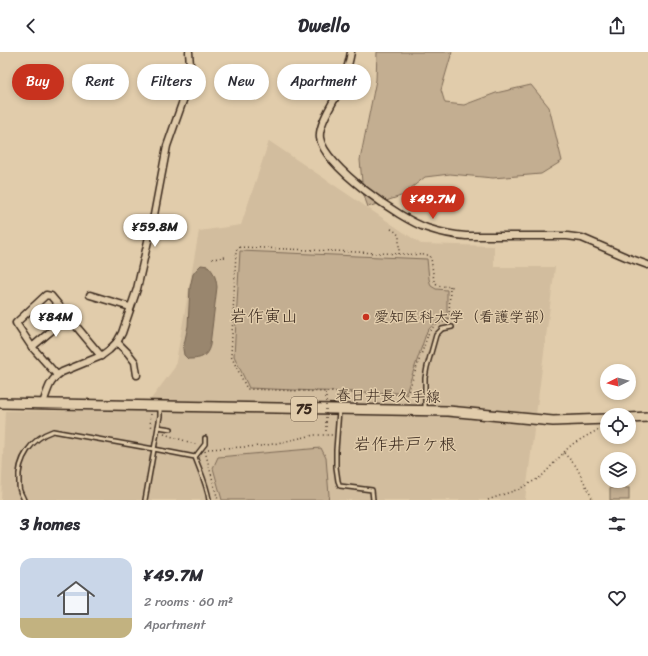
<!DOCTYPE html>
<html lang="en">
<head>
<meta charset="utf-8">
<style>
  :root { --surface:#fff; --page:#f2f2f3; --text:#2b2b33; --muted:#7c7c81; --line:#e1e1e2; --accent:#c8321e }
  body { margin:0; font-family:Sriracha,"Klee One",sans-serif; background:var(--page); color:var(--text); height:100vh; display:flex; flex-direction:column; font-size:15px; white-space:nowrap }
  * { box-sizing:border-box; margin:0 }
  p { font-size:13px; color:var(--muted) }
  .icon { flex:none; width:22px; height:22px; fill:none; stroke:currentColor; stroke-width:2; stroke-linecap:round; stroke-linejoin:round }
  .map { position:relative; height:448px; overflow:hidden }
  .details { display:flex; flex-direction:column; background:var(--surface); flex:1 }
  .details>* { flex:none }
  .guide { position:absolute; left:12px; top:12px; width:400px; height:36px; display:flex; gap:8px }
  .needle { width:26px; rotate:264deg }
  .tools { position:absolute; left:600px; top:312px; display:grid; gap:8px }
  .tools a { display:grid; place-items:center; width:36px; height:36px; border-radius:50%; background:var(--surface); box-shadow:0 2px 6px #0003; font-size:20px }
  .price { position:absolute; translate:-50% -34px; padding:0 9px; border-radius:14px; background:#fff; color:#222; font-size:13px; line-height:26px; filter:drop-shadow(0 1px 2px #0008) }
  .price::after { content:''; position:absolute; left:50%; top:24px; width:12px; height:9px; margin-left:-6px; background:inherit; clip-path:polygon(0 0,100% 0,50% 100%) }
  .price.current { background:var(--accent); color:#fff }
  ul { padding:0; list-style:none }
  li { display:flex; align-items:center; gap:12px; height:100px; padding:0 20px }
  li+li { border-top:1px solid var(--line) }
  li span { display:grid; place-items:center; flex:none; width:112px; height:80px; border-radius:12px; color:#555 }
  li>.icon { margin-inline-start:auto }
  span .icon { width:48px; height:48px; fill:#fffc; stroke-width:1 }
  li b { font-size:17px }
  h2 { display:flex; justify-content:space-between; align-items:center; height:48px; padding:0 20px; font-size:17px }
  .chip { padding:0 14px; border-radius:18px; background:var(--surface); box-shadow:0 2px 6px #0003; font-size:14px; line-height:36px }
  .chip.current { background:var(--accent); color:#fff }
  header { display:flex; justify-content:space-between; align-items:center; height:52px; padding:0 20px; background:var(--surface); font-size:18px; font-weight:800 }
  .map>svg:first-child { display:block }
  .built { fill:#d2bd9e }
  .green { fill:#c3ae91; stroke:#7f6c58 }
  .water { fill:#99866e; stroke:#73614e }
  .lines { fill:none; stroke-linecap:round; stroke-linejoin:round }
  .service-casing { stroke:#3b2a1e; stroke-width:6 }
  .minor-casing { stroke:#3b2a1e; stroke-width:9 }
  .primary-casing { stroke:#3b2a1e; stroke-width:12 }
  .path { stroke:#3b2a1e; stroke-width:1.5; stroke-dasharray:1 3; stroke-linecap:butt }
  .service { stroke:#e1ccab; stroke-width:3 }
  .minor { stroke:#e1ccab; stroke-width:6 }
  .primary { stroke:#e1ccab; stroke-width:9 }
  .path-bridge { stroke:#3b2a1e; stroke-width:1.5; stroke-dasharray:1 3; stroke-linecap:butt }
  .poi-dot { fill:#c8321e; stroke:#e1ccab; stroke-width:1.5 }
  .labels { text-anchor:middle; stroke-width:3; stroke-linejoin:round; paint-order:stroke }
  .shield { fill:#e1ccab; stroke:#6d5b48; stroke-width:1 }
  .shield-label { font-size:14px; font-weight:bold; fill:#3b2a1e }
  .poi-label { font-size:15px; fill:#3b2a1e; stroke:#e1ccab; text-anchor:start }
  .street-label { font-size:15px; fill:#3b2a1e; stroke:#e1ccab }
  .quarter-label { font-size:17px; fill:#3b2a1e; stroke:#e1ccab }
</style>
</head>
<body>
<header><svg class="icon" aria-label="back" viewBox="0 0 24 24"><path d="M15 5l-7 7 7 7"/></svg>Dwello<svg class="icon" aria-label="share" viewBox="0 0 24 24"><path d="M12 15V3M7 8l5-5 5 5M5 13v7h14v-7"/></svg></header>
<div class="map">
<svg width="648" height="448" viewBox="0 0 648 448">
  <rect width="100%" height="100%" fill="#e1ccab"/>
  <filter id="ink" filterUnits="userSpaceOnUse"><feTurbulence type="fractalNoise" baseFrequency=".025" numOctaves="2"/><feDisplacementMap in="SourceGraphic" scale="8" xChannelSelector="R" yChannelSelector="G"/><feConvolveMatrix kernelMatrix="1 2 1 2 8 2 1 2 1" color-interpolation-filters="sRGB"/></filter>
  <g filter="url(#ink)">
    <polygon class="built" points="269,89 421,192 494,194 494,215 555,215 525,448 1,448 5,359 142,359 175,315 199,179 241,173"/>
    <g class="green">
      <polygon points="377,0 452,0 441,38 445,51 464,53 496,41 531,33 549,55 562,109 541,122 493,126 450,122 425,125 401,144 368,155 363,141 360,108 376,28"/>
      <path d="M 240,199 L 427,207 L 429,227 L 431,234 L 436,237 L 447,238 L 447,267 C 438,269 433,272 427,279 L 406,341 L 317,339 L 249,336 L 234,304 Z"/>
      <polygon points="321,396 326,406 329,443 328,448 222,448 213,416 218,405"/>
      <rect x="610" y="436" width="19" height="12"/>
    </g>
    <path class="water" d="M 201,213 L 208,214 C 214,220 216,226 217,235 L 210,293 C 207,306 199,307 188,307 L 184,303 L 183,297 L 188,274 L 190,235 L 193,222 L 197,217 Z"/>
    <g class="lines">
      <g class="service-casing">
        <g id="service">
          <polyline points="425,357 425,326 427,315 436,283 442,277 452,275"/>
          <polyline points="339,358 336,398 336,415 338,429 340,434 372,438 373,448"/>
          <polyline points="158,375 171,377"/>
          <polyline points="195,405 205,392 205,386"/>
          <path d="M 24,448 C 23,445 21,442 20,439 C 19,437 19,433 19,430 C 17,407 32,386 53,379 L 154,397 L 195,405 C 200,419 207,433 209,448"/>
          <polyline points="145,448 158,375 160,364 160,356"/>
        </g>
      </g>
      <g class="minor-casing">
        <g id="minor">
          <path d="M 351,0 C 349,12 345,24 341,35 C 335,48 318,72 320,86 C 324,114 400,167 427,176 C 439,180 453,183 466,184 L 567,184 L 582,186 L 626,205 L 648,213"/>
          <polyline points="90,243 130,255"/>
          <polyline points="117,290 128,301 135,310 137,323"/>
          <polyline points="32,295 69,264"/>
          <polyline points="57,323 32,295 16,271 46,243 51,244 101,304"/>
          <path d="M 43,351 C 48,338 49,328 62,320 L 101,304 L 109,298 L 117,290 L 122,281 L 137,237 L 154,163 L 167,94 L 191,26 L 189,0"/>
        </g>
      </g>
      <g class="primary-casing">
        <g id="primary">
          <polyline points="0,351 448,359 553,369 607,367"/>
          <polyline points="629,366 648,365"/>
        </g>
      </g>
      <g class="path">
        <polyline points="391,177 396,180 399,184 399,202"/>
        <polyline points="212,207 225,205"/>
        <path d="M 450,234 L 449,269 C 439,271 435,272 429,280 L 407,343 L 247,337 L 231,304 L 236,200 L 237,197 L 240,195 L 426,203 L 429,203 L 431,206 L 434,229 C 438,236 448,234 455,235"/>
        <polyline points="326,341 326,345"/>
        <polyline points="151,362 150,369 152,376"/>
        <polyline points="326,370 326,382"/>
        <polyline points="164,382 198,393"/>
        <polyline points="208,397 261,394 273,392 314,383 333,383"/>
        <polyline points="205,399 218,448"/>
        <polyline points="564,401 576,414 593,448"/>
        <polyline points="488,448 519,437 541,425 568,396 574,391 603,375"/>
      </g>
      <use href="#service" class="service"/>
      <use href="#minor" class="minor"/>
      <use href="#primary" class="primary"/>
      <polyline class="path-bridge" points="326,370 326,345"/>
    </g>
  </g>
  <circle class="poi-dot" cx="366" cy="265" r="4"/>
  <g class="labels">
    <rect class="shield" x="291" y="345" width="26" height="24" rx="3"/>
    <g class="shield-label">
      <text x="304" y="362">75</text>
    </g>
    <g class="poi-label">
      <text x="374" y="270">愛知医科大学（看護学部）</text>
    </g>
    <g class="street-label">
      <text transform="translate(388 344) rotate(1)" y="5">春日井長久手線</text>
    </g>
    <g class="quarter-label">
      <text x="264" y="270">岩作寅山</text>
      <text x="405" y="398">岩作井戸ケ根</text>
    </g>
  </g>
</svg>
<div class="tools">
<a><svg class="needle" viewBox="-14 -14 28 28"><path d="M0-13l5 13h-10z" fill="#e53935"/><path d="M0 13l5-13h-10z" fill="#7c7c81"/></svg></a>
<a><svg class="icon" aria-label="locate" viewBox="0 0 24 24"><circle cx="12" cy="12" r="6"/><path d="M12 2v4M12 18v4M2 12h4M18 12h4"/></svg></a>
<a><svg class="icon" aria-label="layers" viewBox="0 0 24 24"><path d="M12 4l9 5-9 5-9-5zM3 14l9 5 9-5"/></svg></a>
</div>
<b class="price current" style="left:433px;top:168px">¥49.7M</b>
<b class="price" style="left:155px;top:196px">¥59.8M</b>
<b class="price" style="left:56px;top:286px">¥84M</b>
<div class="guide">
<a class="chip current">Buy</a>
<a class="chip">Rent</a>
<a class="chip">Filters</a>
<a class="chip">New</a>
<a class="chip">Apartment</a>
</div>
</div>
<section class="details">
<h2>3 homes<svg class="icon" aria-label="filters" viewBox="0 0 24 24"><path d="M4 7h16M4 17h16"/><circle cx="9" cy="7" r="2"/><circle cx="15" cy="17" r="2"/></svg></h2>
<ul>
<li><span style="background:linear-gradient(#c9d6e8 75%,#c2b280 0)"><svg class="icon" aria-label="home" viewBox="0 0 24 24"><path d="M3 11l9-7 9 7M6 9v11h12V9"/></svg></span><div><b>¥49.7M</b><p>2 rooms · 60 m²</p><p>Apartment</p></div><svg class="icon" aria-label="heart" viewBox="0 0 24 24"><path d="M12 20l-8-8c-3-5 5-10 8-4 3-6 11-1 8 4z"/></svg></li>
</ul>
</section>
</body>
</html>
